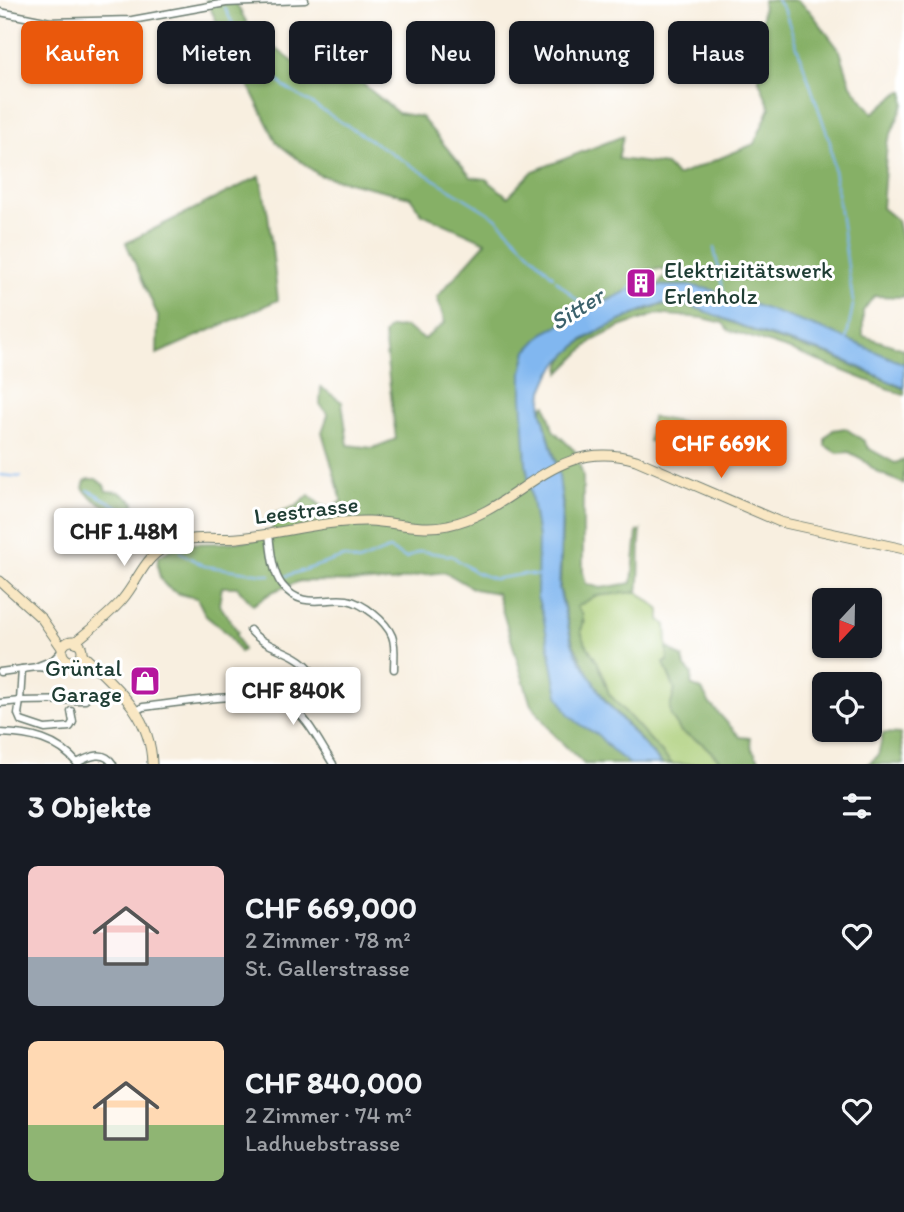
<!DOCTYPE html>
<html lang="de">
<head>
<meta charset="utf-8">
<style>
  :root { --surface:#171b24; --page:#20242c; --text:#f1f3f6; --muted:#9ea1a6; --accent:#ea580c }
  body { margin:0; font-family:Itim,sans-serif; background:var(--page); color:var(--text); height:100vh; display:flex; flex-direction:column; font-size:26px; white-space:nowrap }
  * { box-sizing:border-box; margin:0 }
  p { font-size:23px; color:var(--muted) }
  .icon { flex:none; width:38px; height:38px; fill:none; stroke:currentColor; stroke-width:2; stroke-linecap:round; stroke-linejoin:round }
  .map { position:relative; height:764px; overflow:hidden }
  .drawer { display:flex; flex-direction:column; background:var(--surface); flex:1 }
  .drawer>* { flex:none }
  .hud { position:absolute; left:21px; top:21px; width:863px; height:63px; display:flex; gap:14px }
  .needle { width:46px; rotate:202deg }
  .buttons { position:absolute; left:812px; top:588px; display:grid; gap:14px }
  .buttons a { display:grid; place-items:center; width:70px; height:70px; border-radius:10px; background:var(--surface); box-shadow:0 2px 5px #0004; font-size:35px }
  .price { position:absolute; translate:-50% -60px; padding:0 16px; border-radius:7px; background:#fff; color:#222; font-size:23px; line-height:46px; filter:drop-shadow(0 2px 4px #0008) }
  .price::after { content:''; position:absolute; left:50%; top:42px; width:21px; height:16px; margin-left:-10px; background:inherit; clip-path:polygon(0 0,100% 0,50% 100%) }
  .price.active { background:var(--accent); color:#fff }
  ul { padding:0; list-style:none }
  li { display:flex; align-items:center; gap:21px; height:175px; padding:0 28px }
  li span { display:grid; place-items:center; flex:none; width:196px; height:140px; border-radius:10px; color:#555 }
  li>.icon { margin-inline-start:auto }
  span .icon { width:84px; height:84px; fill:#fffc; stroke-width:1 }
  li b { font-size:30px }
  h2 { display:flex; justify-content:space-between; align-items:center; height:84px; padding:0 28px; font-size:30px }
  .pill { padding:0 24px; border-radius:10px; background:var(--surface); box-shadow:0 2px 5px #0004; font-size:24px; line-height:63px }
  .pill.active { background:var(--accent); color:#fff }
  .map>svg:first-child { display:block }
  .green { fill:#a9cc75; stroke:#648454; stroke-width:2 }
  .forest { fill:#86b066; stroke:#52764d; stroke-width:2 }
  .water { fill:#81b7f0; stroke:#507a92; stroke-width:2 }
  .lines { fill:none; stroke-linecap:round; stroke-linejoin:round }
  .stream { stroke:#81b7f0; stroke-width:2 }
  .street-casing { stroke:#6b7b70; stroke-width:9 }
  .secondary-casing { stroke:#6b7b70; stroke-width:11 }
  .street { stroke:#fff; stroke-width:6 }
  .secondary { stroke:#f9e7c3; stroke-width:9 }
  .labels { text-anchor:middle; stroke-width:6; stroke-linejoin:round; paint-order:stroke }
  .poi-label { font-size:23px; fill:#1f3d34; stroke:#fff; text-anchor:start }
  .street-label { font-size:23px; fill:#1f3d34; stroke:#fff }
  .water-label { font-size:24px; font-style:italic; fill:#3c626c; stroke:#fff }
</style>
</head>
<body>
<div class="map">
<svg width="904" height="764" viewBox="0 0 904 764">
  <rect width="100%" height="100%" fill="#fff"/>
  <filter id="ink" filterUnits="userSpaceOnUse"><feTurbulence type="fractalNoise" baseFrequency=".0143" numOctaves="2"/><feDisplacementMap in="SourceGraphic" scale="14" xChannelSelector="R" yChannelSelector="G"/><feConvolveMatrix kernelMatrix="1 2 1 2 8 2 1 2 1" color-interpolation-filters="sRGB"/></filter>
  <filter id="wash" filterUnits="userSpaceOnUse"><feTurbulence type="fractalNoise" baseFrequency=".00686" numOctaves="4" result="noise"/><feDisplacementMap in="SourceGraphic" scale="28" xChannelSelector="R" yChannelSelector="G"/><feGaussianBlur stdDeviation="1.57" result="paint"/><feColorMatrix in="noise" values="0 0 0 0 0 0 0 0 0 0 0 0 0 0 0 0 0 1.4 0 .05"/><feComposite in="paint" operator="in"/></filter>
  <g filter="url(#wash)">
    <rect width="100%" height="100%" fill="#f8efe0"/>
    <g class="green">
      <polygon points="652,417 694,425 690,448 649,441"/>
      <polygon points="631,591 638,592 660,610 660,620 666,625 668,661 664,663 675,690 670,708 671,716 681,732 702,743 724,764 672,764 609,694 602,671 584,641 581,632 584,621 577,607 595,596"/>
    </g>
    <g class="forest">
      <path d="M 206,0 L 234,0 L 251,30 L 295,63 L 324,79 L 345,69 L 398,113 L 421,117 L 471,177 L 486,179 L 508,197 L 533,171 L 623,136 L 618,159 L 666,165 L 677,176 L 754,144 L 770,108 L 759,80 L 763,0 L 797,0 L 810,11 L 840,51 L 851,85 L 873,113 L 900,92 L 904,92 L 904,104 L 887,143 L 882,208 L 897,220 L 904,249 L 904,297 L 874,296 L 863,311 L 863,336 L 904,349 L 904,364 L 830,332 L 746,303 L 692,286 L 657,286 L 667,273 L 662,269 L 648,270 L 633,281 L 635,290 L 610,299 L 544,333 L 527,351 L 522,372 L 526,463 L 538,537 L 539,605 L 543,615 L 558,695 L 582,726 L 597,734 L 614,752 L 630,764 L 584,764 L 553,734 L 530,702 L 497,593 L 474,589 L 445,572 L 421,575 L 393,582 L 300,581 L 274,591 L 253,605 L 237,587 L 222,587 L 219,604 L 238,632 L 236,634 L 243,650 L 240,652 L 227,633 L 206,616 L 197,598 C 172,594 155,586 158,557 C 182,541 195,544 222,543 C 239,542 256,539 273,537 L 271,515 L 297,506 L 309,495 L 320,505 L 330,509 L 342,501 L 322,432 L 328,415 L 320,404 L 321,387 L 342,402 L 348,445 L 373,448 L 396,439 L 384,335 L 389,328 L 405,327 L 424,339 L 445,323 L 437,297 L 486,242 L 422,214 L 410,197 L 319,175 L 277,143 Z"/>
      <polygon points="260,176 268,214 278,300 157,354 158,316 126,243"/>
      <path d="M 662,305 L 689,306 L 702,310 L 760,334 L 832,356 L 904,389 L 904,395 L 793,351 L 728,330 L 723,323 L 703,318 L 657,314 L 620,327 L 592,341 L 560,373 C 560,372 561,362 562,362 C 573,339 637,312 662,305 Z"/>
      <path d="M 546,405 L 553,430 L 575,451 L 583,476 L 583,572 L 586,584 L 601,588 L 632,583 L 637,532 L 641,530 C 638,551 641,571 638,592 L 595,596 L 577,607 L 583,615 L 581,631 L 584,641 L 598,663 L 609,694 L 672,764 L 662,764 L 606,701 L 589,675 L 573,643 L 560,589 L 563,503 L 556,461 L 542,414 L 543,406 Z"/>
      <polygon points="845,428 864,441 868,448 895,463 904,460 904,484 877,472 862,459 849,452 838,453 825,446 825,438 833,430"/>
      <path d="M 89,479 L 96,479 L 104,485 L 106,491 L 119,492 L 134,502 L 136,535 L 141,540 L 135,546 L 127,541 L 118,529 L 127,520 C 114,506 94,505 83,488 L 85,481 Z"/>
      <polygon points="667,647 683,658 685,667 692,674 691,685 702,690 710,704 740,737 750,738 752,749 762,764 724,764 702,743 681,732 671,716 670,708 675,690 664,663 668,661"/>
      <polygon points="883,733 900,734 904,764 868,764 878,756"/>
    </g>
    <polygon class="water" points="657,286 692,286 713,290 830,332 904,364 904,388 833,355 760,333 689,305 661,304 648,308 601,330 584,339 560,361 550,375 543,391 541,409 559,476 562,504 559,589 572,643 576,653 605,701 661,764 630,764 614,752 597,734 582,726 569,715 558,695 543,615 537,597 538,537 526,463 522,396 522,372 527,351 544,333 627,291"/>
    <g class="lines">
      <g class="stream">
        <polyline points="777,0 785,12 830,142 853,302"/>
        <polyline points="225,8 238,35 283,86 495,217 553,276"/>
        <polyline points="714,248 724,294"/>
        <polyline points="556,280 588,310"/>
        <polyline points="627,292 635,282"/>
        <polyline points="846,342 853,305"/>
        <polyline points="0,475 21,477"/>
        <polyline points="88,490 126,511"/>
        <polyline points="180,552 204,566 270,575"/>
        <polyline points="286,576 344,557 358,562 389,549 406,558 420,551 452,556 475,572 494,579 525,574 540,576"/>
      </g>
    </g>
  </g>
  <g filter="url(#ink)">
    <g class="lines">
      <g class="street-casing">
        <g id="street">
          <polyline points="0,12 50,22 132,20 226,3 305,0"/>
          <path d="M 269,534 C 271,550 272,572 282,585 C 302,610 323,597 347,600 C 363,603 386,621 392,636 C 396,646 394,658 394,669"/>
          <path d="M 250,630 C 265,649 295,650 310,669 L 308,674 L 281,698"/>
          <polyline points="38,666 53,660 61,652"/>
          <polyline points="22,669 20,701 85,700"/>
          <polyline points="0,672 37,667 47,668 67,661"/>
          <polyline points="0,703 20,701 18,714 21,721 45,729 70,727 73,722 71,711"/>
          <path d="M 136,711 L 143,707 C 170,704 264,689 283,700 C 306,714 319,742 333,764"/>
          <path d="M 0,733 C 31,734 57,739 78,764"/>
          <path d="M 77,763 C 90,756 104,750 113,764"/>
        </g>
      </g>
      <g class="secondary-casing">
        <g id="secondary">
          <polyline points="0,581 42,619 62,648"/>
          <circle cx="72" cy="651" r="10"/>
          <path d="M 75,642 C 92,628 108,616 122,600 C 141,578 143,554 175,543 C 195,535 217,540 238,538 C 281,534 325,520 369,521 C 395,522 421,531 448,525 C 519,511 553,435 636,460 L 780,522 L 904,549"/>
          <path d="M 82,654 C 114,686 151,713 152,764"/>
        </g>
      </g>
      <use href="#street" class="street"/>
      <use href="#secondary" class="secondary"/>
    </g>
  </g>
  <defs>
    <g id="building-square" transform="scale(1.575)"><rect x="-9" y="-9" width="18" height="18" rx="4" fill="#b5179e" stroke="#fff"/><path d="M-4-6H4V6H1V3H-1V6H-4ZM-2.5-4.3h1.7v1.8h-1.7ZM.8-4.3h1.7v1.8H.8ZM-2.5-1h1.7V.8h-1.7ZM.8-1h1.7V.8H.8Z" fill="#fff"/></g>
    <g id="shop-square" transform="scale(1.575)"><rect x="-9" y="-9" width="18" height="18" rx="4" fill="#b5179e" stroke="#fff"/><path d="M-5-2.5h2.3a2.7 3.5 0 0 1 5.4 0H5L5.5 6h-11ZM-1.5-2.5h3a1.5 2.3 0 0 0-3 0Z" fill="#fff"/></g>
  </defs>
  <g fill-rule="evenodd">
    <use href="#building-square" x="641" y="283"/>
    <use href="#shop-square" x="145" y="681"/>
  </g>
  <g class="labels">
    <g class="poi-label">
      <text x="664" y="278">Elektrizitätswerk<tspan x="664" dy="26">Erlenholz</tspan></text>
      <text x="122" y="676" text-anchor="end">Grüntal<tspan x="122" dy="26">Garage</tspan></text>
    </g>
    <g class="street-label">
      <text transform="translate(306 510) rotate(-7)" y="8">Leestrasse</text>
    </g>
    <g class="water-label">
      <text transform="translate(577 309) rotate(-32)" y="8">Sitter</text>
    </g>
  </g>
</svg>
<div class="buttons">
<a><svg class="needle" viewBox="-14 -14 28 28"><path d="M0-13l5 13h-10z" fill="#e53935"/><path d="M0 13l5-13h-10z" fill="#9ea1a6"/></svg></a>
<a><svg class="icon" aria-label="locate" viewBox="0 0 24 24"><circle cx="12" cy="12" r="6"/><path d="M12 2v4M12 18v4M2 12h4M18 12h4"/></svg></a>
</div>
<b class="price active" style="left:721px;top:480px">CHF 669K</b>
<b class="price" style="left:124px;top:568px">CHF 1.48M</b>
<b class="price" style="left:293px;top:727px">CHF 840K</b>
<div class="hud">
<a class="pill active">Kaufen</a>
<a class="pill">Mieten</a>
<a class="pill">Filter</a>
<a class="pill">Neu</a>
<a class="pill">Wohnung</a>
<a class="pill">Haus</a>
</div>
</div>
<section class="drawer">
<h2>3 Objekte<svg class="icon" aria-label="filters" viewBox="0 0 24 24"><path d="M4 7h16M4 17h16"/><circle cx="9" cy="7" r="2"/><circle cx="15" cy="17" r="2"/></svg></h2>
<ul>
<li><span style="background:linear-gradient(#f6c9c9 65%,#9aa5b1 0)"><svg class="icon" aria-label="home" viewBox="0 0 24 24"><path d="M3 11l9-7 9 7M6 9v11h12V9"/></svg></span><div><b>CHF 669,000</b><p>2 Zimmer · 78 m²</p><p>St. Gallerstrasse</p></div><svg class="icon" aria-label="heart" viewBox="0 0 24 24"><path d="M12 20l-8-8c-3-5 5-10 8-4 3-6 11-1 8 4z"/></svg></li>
<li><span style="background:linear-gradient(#ffd9b3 60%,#8fb573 0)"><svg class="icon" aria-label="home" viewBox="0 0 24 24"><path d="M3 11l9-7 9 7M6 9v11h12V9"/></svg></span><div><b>CHF 840,000</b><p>2 Zimmer · 74 m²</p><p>Ladhuebstrasse</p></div><svg class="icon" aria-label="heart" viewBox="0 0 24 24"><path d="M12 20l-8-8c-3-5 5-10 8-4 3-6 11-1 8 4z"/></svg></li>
</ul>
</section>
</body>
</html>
